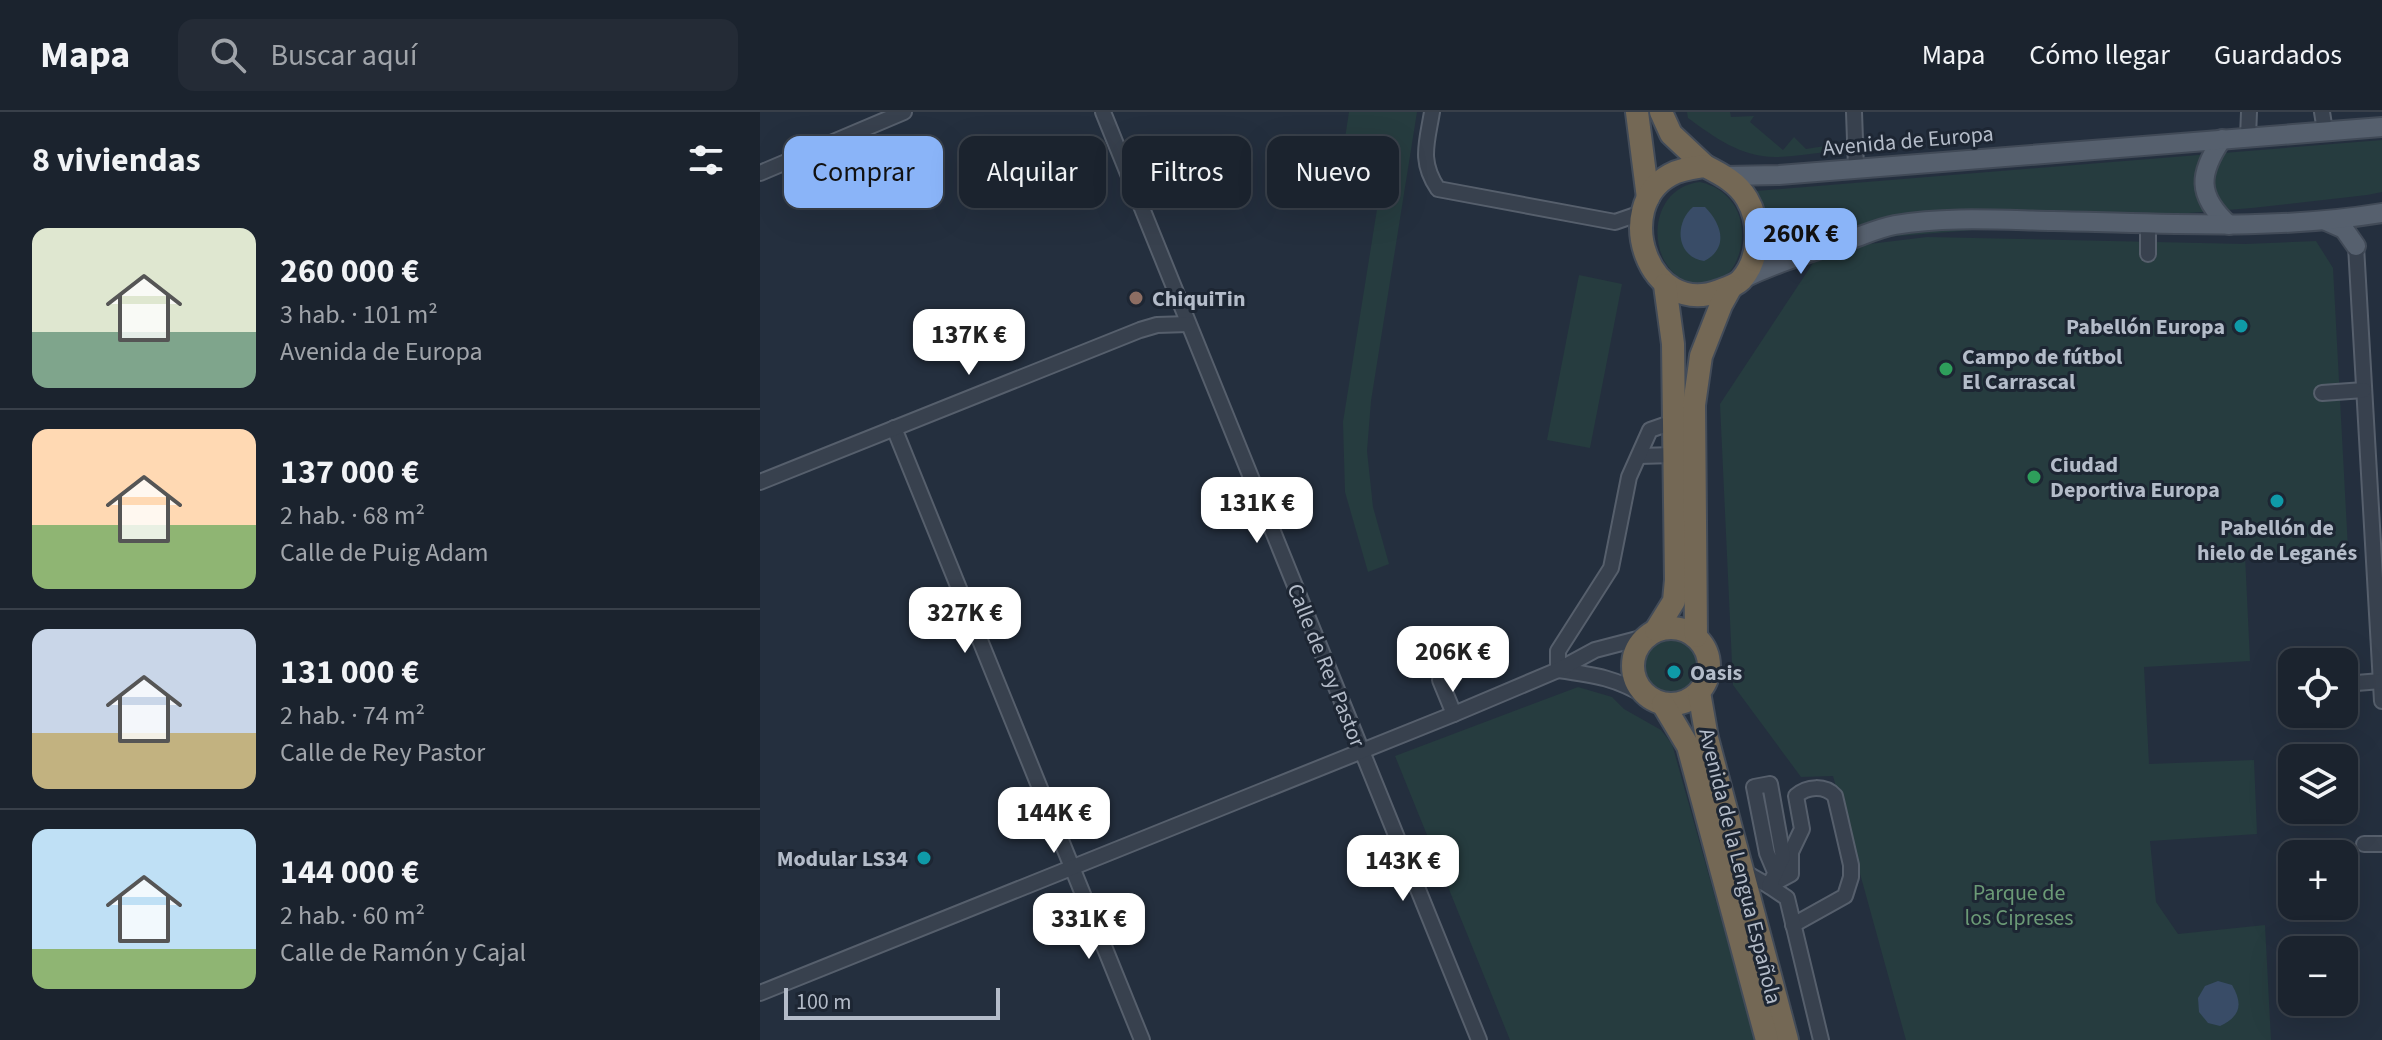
<!DOCTYPE html>
<html lang="es">
<head>
<meta charset="utf-8">
<style>
  :root { --surface:#1b232e; --page:#242b36; --text:#f1f3f6; --muted:#a0a4aa; --line:#39404a; --accent:#8ab4f8 }
  body { margin:0; font-family:"Source Sans 3",sans-serif; background:var(--page); color:var(--text); height:100vh; display:flex; flex-direction:column; font-size:30px; white-space:nowrap }
  * { box-sizing:border-box; margin:0 }
  p { font-size:26px; color:var(--muted) }
  .icon { flex:none; width:44px; height:44px; fill:none; stroke:currentColor; stroke-width:2; stroke-linecap:round; stroke-linejoin:round }
  .map { position:relative; flex:1; overflow:hidden }
  .side { display:flex; flex-direction:column; background:var(--surface); width:760px }
  .side>* { flex:none }
  .top-card { position:absolute; left:24px; top:24px; width:760px; height:72px; display:flex; gap:16px }
  .fabs { position:absolute; left:1518px; top:536px; display:grid; gap:16px }
  .fabs a { display:grid; place-items:center; width:80px; height:80px; border-radius:16px; background:var(--surface); box-shadow:0 8px 32px #0002,0 0 0 2px var(--line); font-size:40px }
  .scale { position:absolute; left:24px; bottom:20px; width:216px; box-sizing:border-box; padding-left:8px; border:4px solid #b4bcc9; border-top:0; font-size:22px; line-height:28px; white-space:nowrap; color:#b4bcc9; -webkit-text-stroke:6px #1d2633; paint-order:stroke }
  .price { position:absolute; translate:-50% -68px; padding:0 18px; border-radius:16px; background:#fff; color:#222; font-size:26px; line-height:52px; filter:drop-shadow(0 2px 4px #0008) }
  .price::after { content:''; position:absolute; left:50%; top:48px; width:24px; height:18px; margin-left:-12px; background:inherit; clip-path:polygon(0 0,100% 0,50% 100%) }
  .price.active { background:var(--accent); color:#111 }
  ul { padding:0; list-style:none }
  li { display:flex; align-items:center; gap:24px; height:200px; padding:0 32px }
  li+li { border-top:2px solid var(--line) }
  li span { display:grid; place-items:center; flex:none; width:224px; height:160px; border-radius:16px; color:#555 }
  li>.icon { margin-inline-start:auto }
  span .icon { width:96px; height:96px; fill:#fffc; stroke-width:1 }
  li b { font-size:34px }
  h2 { display:flex; justify-content:space-between; align-items:center; height:96px; padding:0 32px; font-size:34px }
  .pill { padding:0 28px; border-radius:16px; background:var(--surface); box-shadow:0 8px 32px #0002,0 0 0 2px var(--line); font-size:28px; line-height:72px }
  .pill.active { background:var(--accent); color:#111 }
  header { display:flex; align-items:center; gap:48px; box-sizing:border-box; height:112px; padding:0 40px; background:var(--surface); border-bottom:2px solid var(--line) }
  header strong { font-size:38px }
  nav { display:flex; gap:44px; margin-inline-start:auto; font-size:28px }
  .search { width:560px; height:72px; background:var(--page); display:flex; align-items:center; gap:20px; box-sizing:border-box; padding:0 28px; border-radius:16px; color:var(--muted); font-size:30px }
  main { display:flex; flex:1; min-height:0 }
  .map>svg:first-child { display:block }
  .green { fill:#263c3f }
  .water { fill:#394c67 }
  .lines { fill:none; stroke-linecap:round; stroke-linejoin:round }
  .minor-casing { stroke:#565f6c; stroke-width:18 }
  .major-casing { stroke:#414a57; stroke-width:22 }
  .highway-casing { stroke:#434c59; stroke-width:26 }
  .minor { stroke:#38414e; stroke-width:14 }
  .major { stroke:#56606e; stroke-width:18 }
  .highway { stroke:#746855; stroke-width:22 }
  .education-dot { fill:#8d6e63; stroke:#1d2633; stroke-width:3 }
  .culture-dot { fill:#0f9aa8; stroke:#1d2633; stroke-width:3 }
  .leisure-dot { fill:#2e9e5b; stroke:#1d2633; stroke-width:3 }
  .labels { text-anchor:middle; stroke-width:6; stroke-linejoin:round; paint-order:stroke }
  .street-label { font-size:22px; fill:#b4bcc9; stroke:#1d2633 }
  .poi-label { font-size:22px; font-weight:bold; fill:#b4bcc9; stroke:#1d2633; text-anchor:start }
  .park-label { font-size:22px; fill:#6b9a76; stroke:#1d2633 }
</style>
</head>
<body>
<header>
<strong>Mapa</strong>
<div class="search"><svg class="icon" aria-label="search" viewBox="0 0 24 24"><circle cx="10" cy="10" r="6"/><path d="M15 15l6 6"/></svg>Buscar aquí</div>
<nav><a>Mapa</a><a>Cómo llegar</a><a>Guardados</a></nav>
</header>
<main>
<section class="side">
<h2>8 viviendas<svg class="icon" aria-label="filters" viewBox="0 0 24 24"><path d="M4 7h16M4 17h16"/><circle cx="9" cy="7" r="2"/><circle cx="15" cy="17" r="2"/></svg></h2>
<ul>
<li><span style="background:linear-gradient(#dfe7d0 65%,#7fa58c 0)"><svg class="icon" aria-label="home" viewBox="0 0 24 24"><path d="M3 11l9-7 9 7M6 9v11h12V9"/></svg></span><div><b>260 000 €</b><p>3 hab. · 101 m²</p><p>Avenida de Europa</p></div></li>
<li><span style="background:linear-gradient(#ffd9b3 60%,#8fb573 0)"><svg class="icon" aria-label="home" viewBox="0 0 24 24"><path d="M3 11l9-7 9 7M6 9v11h12V9"/></svg></span><div><b>137 000 €</b><p>2 hab. · 68 m²</p><p>Calle de Puig Adam</p></div></li>
<li><span style="background:linear-gradient(#c9d6e8 65%,#c2b280 0)"><svg class="icon" aria-label="home" viewBox="0 0 24 24"><path d="M3 11l9-7 9 7M6 9v11h12V9"/></svg></span><div><b>131 000 €</b><p>2 hab. · 74 m²</p><p>Calle de Rey Pastor</p></div></li>
<li><span style="background:linear-gradient(#bfe0f5 75%,#8fb573 0)"><svg class="icon" aria-label="home" viewBox="0 0 24 24"><path d="M3 11l9-7 9 7M6 9v11h12V9"/></svg></span><div><b>144 000 €</b><p>2 hab. · 60 m²</p><p>Calle de Ramón y Cajal</p></div></li>
</ul>
</section>
<div class="map">
<svg width="1622" height="928" viewBox="0 0 1622 928">
  <rect width="100%" height="100%" fill="#242f3e"/>
  <g class="green">
    <polygon points="589,0 657,0 611,289 607,339 613,395 629,452 608,460 585,380 583,310 622,66 581,52"/>
    <path d="M 927,0 L 970,0 L 971,5 L 994,4 L 990,10 L 1023,38 L 1034,25 L 1046,37 L 1065,34 L 1066,40 C 1049,42 1032,45 1015,45 C 981,45 954,25 928,6 Z"/>
    <polygon points="1622,28 1622,80 1607,83 1492,96 1000,135 996,79"/>
    <path d="M 940,70 C 978,78 992,118 975,152 C 969,163 959,171 946,172 C 887,176 878,77 940,70 Z"/>
    <polygon points="1167,125 1485,132 1556,129 1573,156 1588,437 1485,443 1490,549 1384,555 1389,652 1494,648 1497,722 1390,729 1396,790 1418,822 1505,813 1511,928 1146,928 1073,664 1041,665 973,573 960,292 1055,148 1101,133"/>
    <polygon points="819,163 862,172 830,336 787,328"/>
    <circle cx="911" cy="556" r="28"/>
    <polygon points="818,575 852,585 864,597 901,618 912,632 995,928 750,928 635,644"/>
  </g>
  <g class="water">
    <path d="M 933,95 L 945,95 C 961,111 970,136 944,149 C 916,145 914,111 933,95 Z"/>
    <path d="M 1458,869 L 1472,873 C 1483,892 1481,904 1460,914 L 1448,911 L 1439,900 L 1438,886 L 1445,874 Z"/>
  </g>
  <g class="lines">
    <g class="minor-casing">
      <g id="minor">
        <polyline points="343,0 719,928"/>
        <path d="M 672,0 C 667,31 659,49 678,77 L 855,110 L 884,100"/>
        <polyline points="1094,0 1096,56"/>
        <polyline points="1562,0 1565,19"/>
        <polyline points="1488,25 1489,0"/>
        <polyline points="0,61 144,0"/>
        <polyline points="1596,134 1622,589"/>
        <polyline points="1388,142 1388,110"/>
        <polyline points="1562,281 1604,278"/>
        <polyline points="134,316 382,928"/>
        <polyline points="879,344 914,343"/>
        <polyline points="0,370 380,218 397,213 428,212"/>
        <polyline points="798,558 798,539 851,456 869,365 890,318 913,310"/>
        <path d="M 798,558 C 835,563 857,566 889,586"/>
        <polyline points="680,568 694,602"/>
        <polyline points="1584,572 1621,569"/>
        <polyline points="1604,732 1622,732"/>
        <path d="M 981,758 L 1009,774 L 1031,762 L 1031,740 L 1042,717 L 1036,684 C 1047,674 1065,673 1075,684 L 1091,753 L 1091,765 L 1085,784 L 1033,813"/>
        <polyline points="1015,760 1007,741 994,675 1010,672 1023,745 1009,774 1027,786 1061,928"/>
        <polyline points="0,881 694,602 798,558 835,538 885,525"/>
      </g>
    </g>
    <g class="major-casing">
      <g id="major">
        <path d="M 1462,27 C 1439,61 1436,83 1469,113"/>
        <polyline points="965,64 1019,63 1622,15"/>
        <polyline points="1566,109 1584,117 1596,134"/>
        <path d="M 980,168 C 1018,150 1049,141 1089,128 C 1104,123 1119,116 1135,113 C 1187,104 1241,108 1293,109 C 1403,111 1513,119 1622,101"/>
      </g>
    </g>
    <g class="highway-casing">
      <g id="highway">
        <polyline points="877,0 888,86"/>
        <polyline points="901,0 911,22 945,54"/>
        <path d="M 945,54 C 961,62 978,71 987,87 C 1001,111 1000,147 981,168 C 975,174 967,176 959,179 C 888,206 852,95 910,63 C 921,57 932,56 945,54 Z"/>
        <circle cx="911" cy="554" r="38"/>
        <polyline points="896,518 914,489 916,468 913,232 905,173"/>
        <polyline points="936,524 934,293 941,244 961,193 971,175"/>
        <polyline points="939,580 947,626 1027,928"/>
        <polyline points="903,592 928,634 1007,928"/>
      </g>
    </g>
    <use href="#minor" class="minor"/>
    <use href="#major" class="major"/>
    <use href="#highway" class="highway"/>
  </g>
  <circle class="education-dot" cx="376" cy="186" r="8"/>
  <g class="culture-dot">
    <circle cx="1481" cy="214" r="8"/>
    <circle cx="1517" cy="389" r="8"/>
    <circle cx="914" cy="560" r="8"/>
    <circle cx="164" cy="746" r="8"/>
  </g>
  <g class="leisure-dot">
    <circle cx="1186" cy="257" r="8"/>
    <circle cx="1274" cy="365" r="8"/>
  </g>
  <g class="labels">
    <g class="street-label">
      <text transform="translate(1148 28) rotate(-5)" y="8">Avenida de Europa</text>
      <text transform="translate(567 553) rotate(68)" y="8">Calle de Rey Pastor</text>
      <text transform="translate(981 754) rotate(76)" y="8">Avenida de la Lengua Española</text>
    </g>
    <g class="poi-label">
      <text x="392" y="194">ChiquiTin</text>
      <text x="1465" y="222" text-anchor="end">Pabellón Europa</text>
      <text x="1202" y="252">Campo de fútbol<tspan x="1202" dy="25">El Carrascal</tspan></text>
      <text x="1290" y="360">Ciudad<tspan x="1290" dy="25">Deportiva Europa</tspan></text>
      <text x="1517" y="423" text-anchor="middle">Pabellón de<tspan x="1517" dy="25">hielo de Leganés</tspan></text>
      <text x="930" y="568">Oasis</text>
      <text x="148" y="754" text-anchor="end">Modular LS34</text>
    </g>
    <g class="park-label">
      <text x="1259" y="788">Parque de<tspan x="1259" dy="25">los Cipreses</tspan></text>
    </g>
  </g>
</svg>
<div class="fabs">
<a><svg class="icon" aria-label="locate" viewBox="0 0 24 24"><circle cx="12" cy="12" r="6"/><path d="M12 2v4M12 18v4M2 12h4M18 12h4"/></svg></a>
<a><svg class="icon" aria-label="layers" viewBox="0 0 24 24"><path d="M12 4l9 5-9 5-9-5zM3 14l9 5 9-5"/></svg></a>
<a>+</a>
<a>−</a>
</div>
<div class="scale">100 m</div>
<b class="price active" style="left:1041px;top:164px">260K €</b>
<b class="price" style="left:209px;top:265px">137K €</b>
<b class="price" style="left:497px;top:433px">131K €</b>
<b class="price" style="left:205px;top:543px">327K €</b>
<b class="price" style="left:693px;top:582px">206K €</b>
<b class="price" style="left:294px;top:743px">144K €</b>
<b class="price" style="left:643px;top:791px">143K €</b>
<b class="price" style="left:329px;top:849px">331K €</b>
<div class="top-card">
<a class="pill active">Comprar</a>
<a class="pill">Alquilar</a>
<a class="pill">Filtros</a>
<a class="pill">Nuevo</a>
</div>
</div>
</main>
</body>
</html>
